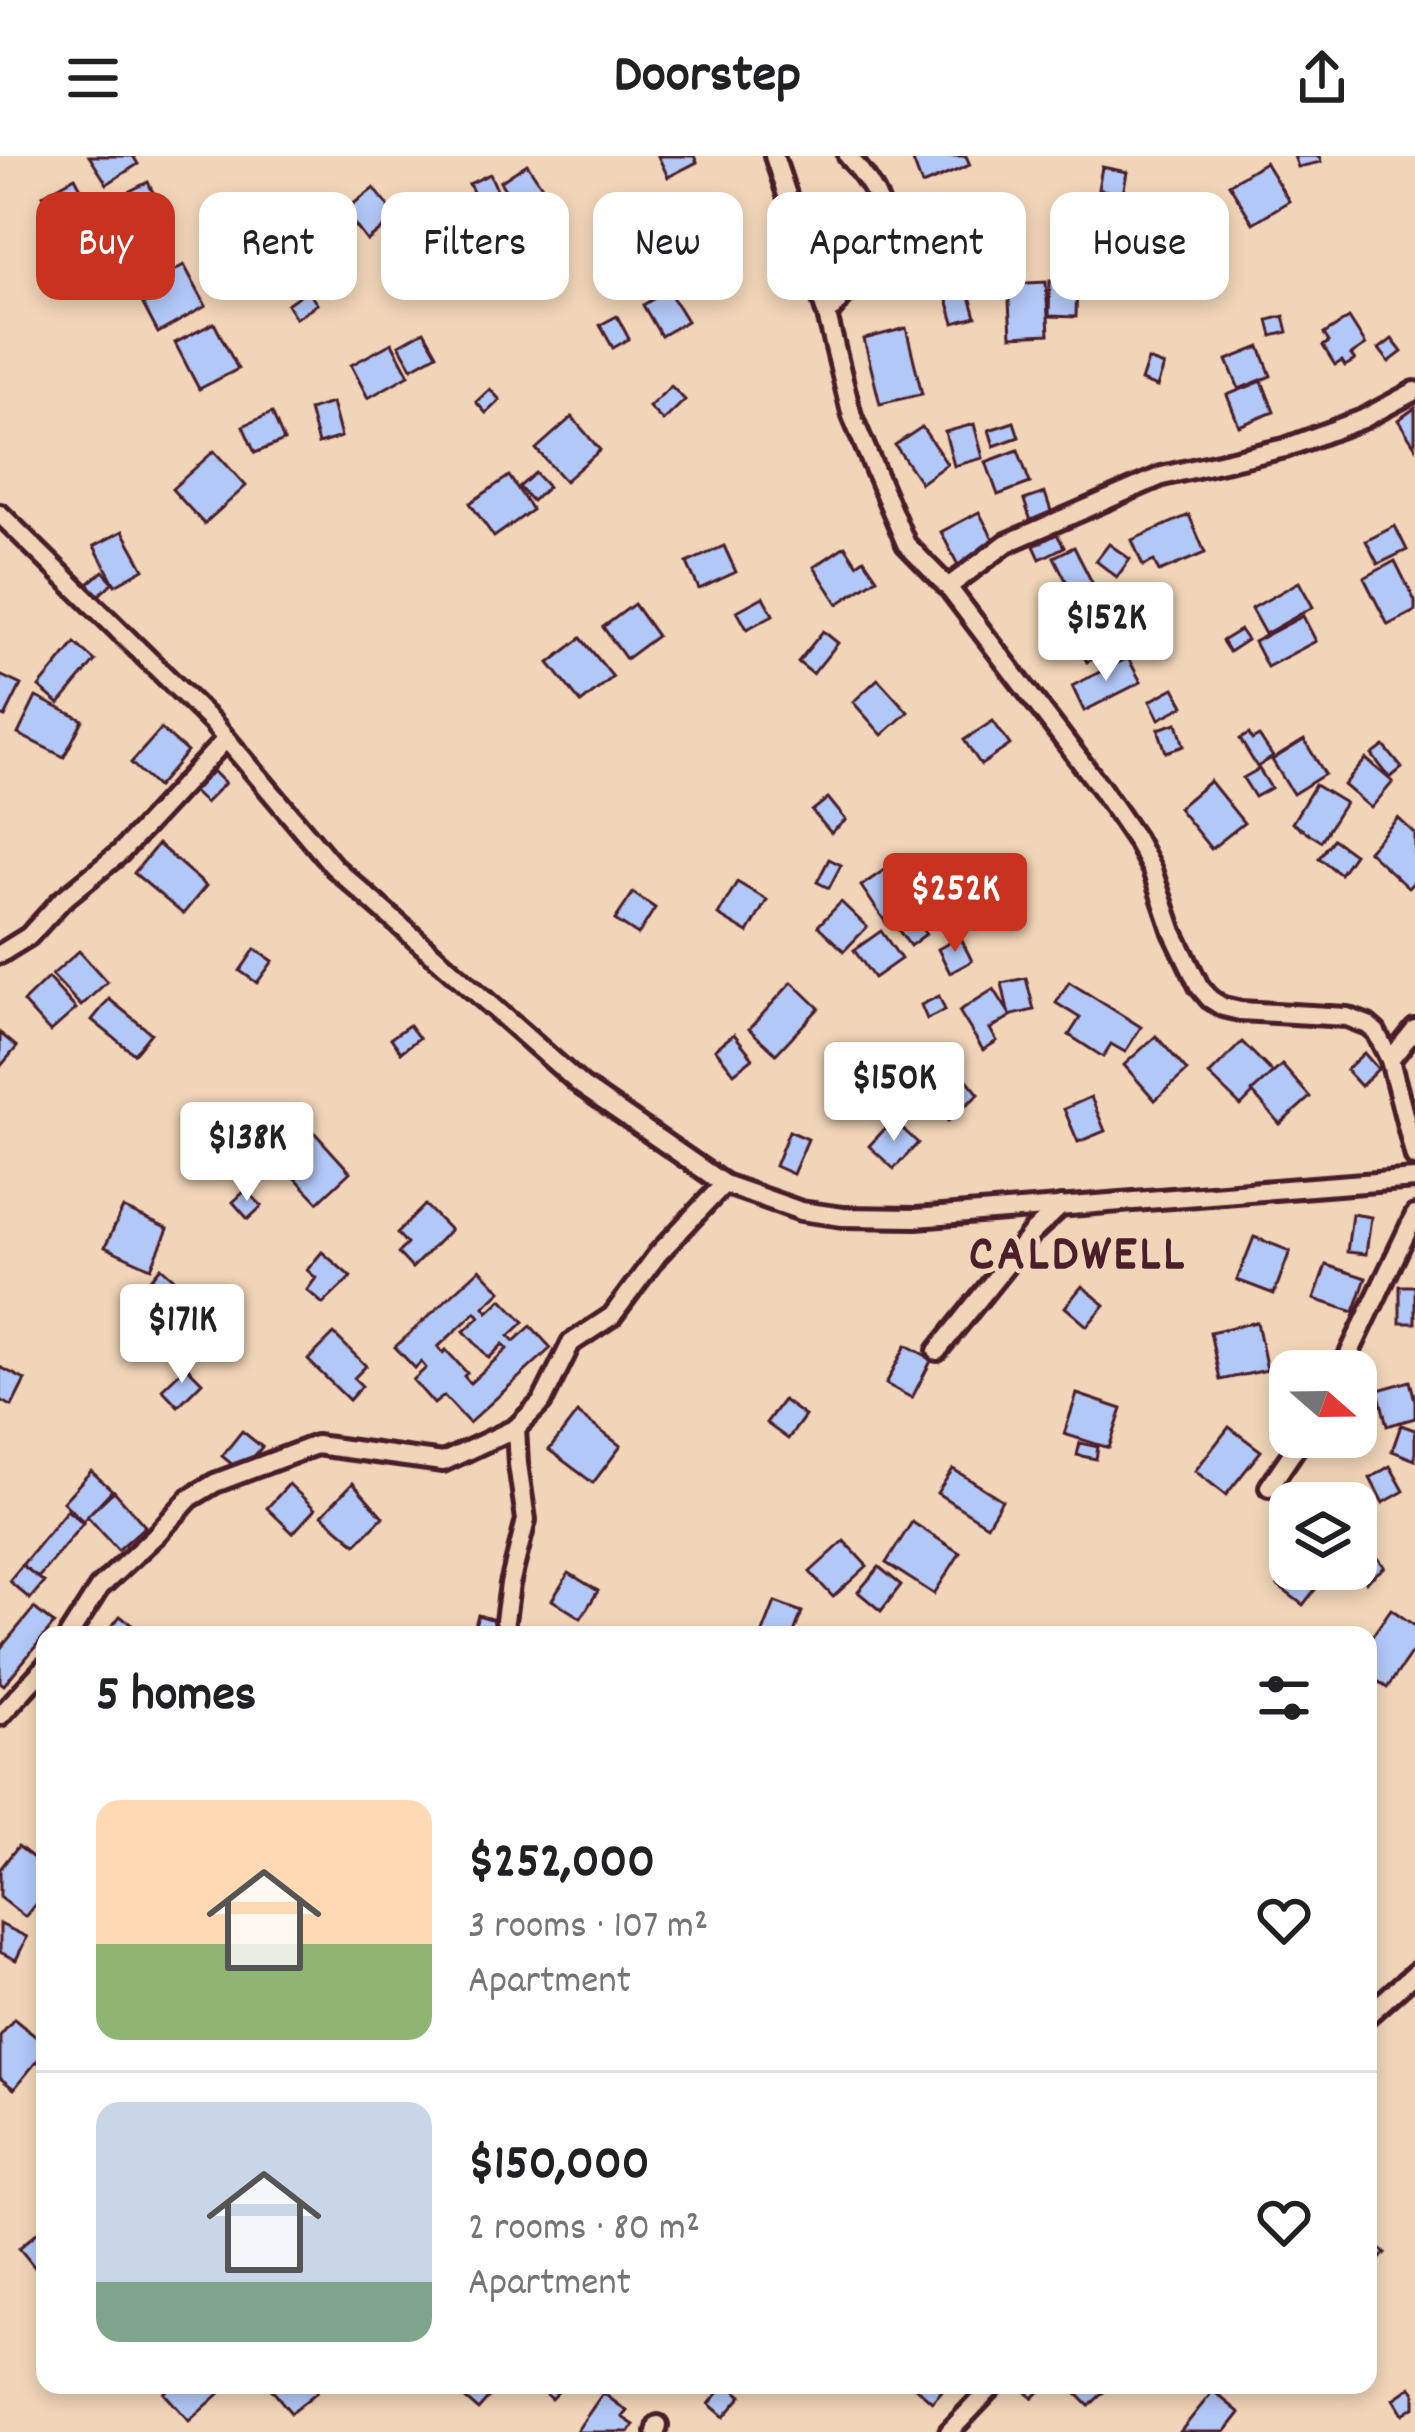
<!DOCTYPE html>
<html lang="en">
<head>
<meta charset="utf-8">
<style>
  :root { --surface:#fff; --page:#f6f6f6; --text:#202124; --muted:#757577; --line:#e0e0e0; --accent:#c8321e }
  body { margin:0; font-family:Dekko,sans-serif; background:var(--page); color:var(--text); height:100vh; display:flex; flex-direction:column; font-size:45px; white-space:nowrap }
  * { box-sizing:border-box; margin:0 }
  p { font-size:39px; color:var(--muted) }
  .icon { flex:none; width:66px; height:66px; fill:none; stroke:currentColor; stroke-width:2; stroke-linecap:round; stroke-linejoin:round }
  .map { position:relative; flex:1; overflow:hidden }
  .side { position:absolute; left:36px; top:1470px; width:1341px; height:768px; display:flex; flex-direction:column; background:var(--surface); border-radius:24px; box-shadow:0 6px 18px #0003 }
  .side>* { flex:none }
  .guide { position:absolute; left:36px; top:36px; width:1344px; height:108px; display:flex; gap:24px }
  .needle { width:78px; rotate:110deg }
  .tools { position:absolute; left:1269px; top:1194px; display:grid; gap:24px }
  .tools a { display:grid; place-items:center; width:108px; height:108px; border-radius:24px; background:var(--surface); box-shadow:0 6px 18px #0003; font-size:60px }
  .price { position:absolute; translate:-50% -102px; padding:0 27px; border-radius:12px; background:#fff; color:#222; font-size:39px; line-height:78px; filter:drop-shadow(0 3px 6px #0008) }
  .price::after { content:''; position:absolute; left:50%; top:72px; width:36px; height:27px; margin-left:-18px; background:inherit; clip-path:polygon(0 0,100% 0,50% 100%) }
  .price.selected { background:var(--accent); color:#fff }
  ul { padding:0; list-style:none }
  li { display:flex; align-items:center; gap:36px; height:300px; padding:0 60px }
  li+li { border-top:3px solid var(--line) }
  li span { display:grid; place-items:center; flex:none; width:336px; height:240px; border-radius:24px; color:#555 }
  li>.icon { margin-inline-start:auto }
  span .icon { width:144px; height:144px; fill:#fffc; stroke-width:1 }
  li b { font-size:51px }
  h2 { display:flex; justify-content:space-between; align-items:center; height:144px; padding:0 60px; font-size:51px }
  .pill { padding:0 42px; border-radius:24px; background:var(--surface); box-shadow:0 6px 18px #0003; font-size:42px; line-height:108px }
  .pill.selected { background:var(--accent); color:#fff }
  header { display:flex; justify-content:space-between; align-items:center; height:156px; padding:0 60px; background:var(--surface); font-size:54px; font-weight:700 }
  .map>svg:first-child { display:block }
  .building { fill:#b2c8f7; stroke:#4a1f2b; stroke-width:3; fill-rule:evenodd }
  .lines { fill:none; stroke-linecap:round; stroke-linejoin:round }
  .street-casing { stroke:#4a1f2b; stroke-width:26 }
  .street { stroke:#f1d5b8; stroke-width:16 }
  .labels { text-anchor:middle; stroke-width:10; stroke-linejoin:round; paint-order:stroke }
  .district-label { font-size:51px; font-weight:bold; letter-spacing:3px; fill:#4a1f2b; stroke:#f1d5b8 }
</style>
</head>
<body>
<header><svg class="icon" aria-label="menu" viewBox="0 0 24 24"><path d="M4 6h16M4 12h16M4 18h16"/></svg>Doorstep<svg class="icon" aria-label="share" viewBox="0 0 24 24"><path d="M12 15V3M7 8l5-5 5 5M5 13v7h14v-7"/></svg></header>
<div class="map">
<svg width="1415" height="2276" viewBox="0 0 1415 2276">
  <rect width="100%" height="100%" fill="#f1d5b8"/>
  <filter id="ink" filterUnits="userSpaceOnUse"><feTurbulence type="fractalNoise" baseFrequency=".00833" numOctaves="2"/><feDisplacementMap in="SourceGraphic" scale="24" xChannelSelector="R" yChannelSelector="G"/><feConvolveMatrix kernelMatrix="1 2 1 2 8 2 1 2 1" color-interpolation-filters="sRGB"/></filter>
  <g filter="url(#ink)">
    <g class="building">
      <polygon points="89,0 133,0 138,8 107,28"/>
      <polygon points="658,0 694,0 697,6 668,21"/>
      <polygon points="924,0 966,0 970,9 922,29 913,5"/>
      <polygon points="1294,0 1319,0 1321,6 1298,11"/>
      <polygon points="1265,6 1289,45 1253,67 1229,28"/>
      <polygon points="527,8 550,42 523,60 500,26"/>
      <polygon points="1102,11 1127,16 1123,38 1098,33"/>
      <polygon points="490,18 500,41 480,50 469,28"/>
      <polygon points="75,21 88,45 56,63 43,39"/>
      <polygon points="148,26 166,63 128,82 110,45"/>
      <polygon points="374,32 397,61 367,85 344,55"/>
      <polygon points="711,46 732,59 719,82 697,70"/>
      <polygon points="277,53 287,71 266,83 256,66"/>
      <polygon points="713,80 734,94 720,115 699,100"/>
      <polygon points="671,100 688,127 663,143 646,116"/>
      <polygon points="184,109 206,150 158,177 136,135"/>
      <polygon points="1050,125 1077,125 1076,161 1049,160"/>
      <polygon points="1046,126 1049,178 1011,180 1008,128"/>
      <polygon points="307,134 317,148 296,162 287,148"/>
      <polygon points="668,134 687,165 661,180 643,149"/>
      <polygon points="969,137 976,161 954,167 947,143"/>
      <polygon points="617,160 629,183 613,192 600,169"/>
      <polygon points="1284,160 1288,176 1272,180 1268,164"/>
      <polygon points="1349,162 1366,189 1351,199 1355,204 1345,210 1342,205 1335,209 1323,190 1329,186 1324,178"/>
      <polygon points="214,167 238,213 199,233 175,187"/>
      <polygon points="906,172 922,238 880,248 864,183"/>
      <polygon points="424,175 437,198 412,212 399,189"/>
      <polygon points="1392,183 1402,196 1389,206 1379,193"/>
      <polygon points="392,187 409,219 368,242 351,209"/>
      <polygon points="1260,191 1271,220 1239,233 1227,204"/>
      <polygon points="1148,204 1164,210 1157,231 1141,225"/>
      <polygon points="1262,225 1274,256 1239,270 1227,239"/>
      <polygon points="671,230 685,244 663,265 649,251"/>
      <polygon points="490,233 500,244 486,257 476,246"/>
      <polygon points="332,247 341,281 318,288 309,254"/>
      <polygon points="1415,252 1415,290 1398,264"/>
      <polygon points="272,257 284,285 255,297 243,270"/>
      <polygon points="572,261 600,294 565,325 536,293"/>
      <polygon points="1014,266 1019,281 994,290 989,274"/>
      <polygon points="974,268 983,302 954,310 945,276"/>
      <polygon points="922,271 947,308 921,327 895,289"/>
      <polygon points="1018,294 1030,327 998,339 986,306"/>
      <polygon points="214,295 246,330 204,368 172,333"/>
      <polygon points="535,317 548,331 532,345 519,331"/>
      <polygon points="509,320 532,354 494,381 470,347"/>
      <polygon points="1045,337 1052,358 1031,365 1024,344"/>
      <polygon points="979,356 998,392 960,413 941,376"/>
      <polygon points="1189,359 1205,397 1159,416 1154,405 1143,410 1132,384"/>
      <polygon points="1395,370 1407,394 1378,408 1366,385"/>
      <polygon points="123,375 144,413 115,429 94,390"/>
      <polygon points="1057,378 1064,391 1040,403 1034,390"/>
      <polygon points="1109,388 1130,403 1117,421 1096,405"/>
      <polygon points="724,390 736,416 699,433 687,407"/>
      <polygon points="845,390 857,408 864,403 877,422 838,448 814,411"/>
      <polygon points="1074,391 1101,444 1081,454 1054,401"/>
      <polygon points="1395,405 1415,445 1415,455 1388,469 1364,422"/>
      <polygon points="103,415 113,426 98,440 88,428"/>
      <polygon points="1299,426 1313,451 1265,478 1251,453"/>
      <polygon points="763,441 773,459 747,473 737,455"/>
      <polygon points="634,448 657,480 626,503 603,471"/>
      <polygon points="1102,448 1122,487 1087,506 1066,467"/>
      <polygon points="1303,460 1316,485 1267,511 1254,486"/>
      <polygon points="1240,474 1247,484 1229,496 1222,485"/>
      <polygon points="823,475 838,487 813,518 798,506"/>
      <polygon points="581,482 613,521 581,547 549,507"/>
      <polygon points="75,487 95,505 59,548 39,531"/>
      <polygon points="1128,502 1141,526 1084,555 1072,530"/>
      <polygon points="0,519 21,529 5,561 0,559"/>
      <polygon points="878,523 908,556 882,579 853,546"/>
      <polygon points="1174,532 1184,550 1159,563 1150,545"/>
      <polygon points="36,541 83,564 64,601 18,578"/>
      <polygon points="993,565 1010,589 981,609 964,584"/>
      <polygon points="1177,567 1184,590 1166,596 1158,573"/>
      <polygon points="161,573 187,596 157,631 131,607"/>
      <polygon points="1249,578 1252,584 1259,580 1273,601 1257,611 1240,583"/>
      <polygon points="1304,584 1325,618 1293,638 1272,604"/>
      <polygon points="1384,590 1402,612 1390,622 1372,599"/>
      <polygon points="1366,603 1393,626 1371,652 1344,629"/>
      <polygon points="1259,613 1271,632 1255,641 1243,622"/>
      <polygon points="213,615 225,627 205,647 193,636"/>
      <polygon points="1210,625 1244,667 1211,693 1178,652"/>
      <polygon points="1315,629 1345,647 1321,685 1292,667"/>
      <polygon points="828,642 846,664 831,677 812,655"/>
      <polygon points="1398,662 1415,678 1415,725 1408,732 1368,695"/>
      <polygon points="1333,683 1354,698 1340,718 1319,702"/>
      <polygon points="158,688 206,730 183,758 134,717"/>
      <polygon points="829,703 841,709 829,732 817,726"/>
      <polygon points="890,710 917,750 888,770 861,730"/>
      <polygon points="737,726 767,744 748,777 718,759"/>
      <polygon points="633,737 655,752 638,779 615,764"/>
      <polygon points="841,746 867,771 844,795 818,770"/>
      <polygon points="910,756 926,778 910,790 894,768"/>
      <polygon points="881,775 901,803 874,822 854,794"/>
      <polygon points="960,781 972,805 950,817 938,793"/>
      <polygon points="255,793 273,805 257,827 240,815"/>
      <polygon points="79,795 107,826 81,850 52,819"/>
      <polygon points="48,822 76,853 50,876 23,846"/>
      <polygon points="1026,822 1034,854 1009,860 1002,827"/>
      <polygon points="792,826 819,852 776,898 749,873"/>
      <polygon points="1069,826 1141,871 1125,896 1111,888 1103,901 1069,879 1080,862 1056,847"/>
      <polygon points="994,833 1011,860 990,873 997,885 983,894 959,855"/>
      <polygon points="939,840 945,854 927,863 921,849"/>
      <polygon points="109,843 151,877 134,898 92,864"/>
      <polygon points="409,869 419,882 401,896 391,882"/>
      <polygon points="0,877 17,891 0,911"/>
      <polygon points="734,878 753,902 734,917 715,893"/>
      <polygon points="1156,880 1187,915 1155,944 1124,909"/>
      <polygon points="1242,886 1273,917 1241,950 1209,919"/>
      <polygon points="1364,897 1378,913 1361,930 1346,914"/>
      <polygon points="954,908 979,938 948,965 922,935"/>
      <polygon points="1282,909 1310,941 1280,968 1252,936"/>
      <polygon points="1091,941 1105,975 1078,986 1064,953"/>
      <polygon points="893,964 918,987 894,1013 869,990"/>
      <polygon points="304,965 350,1016 318,1046 271,996"/>
      <polygon points="789,975 808,983 793,1018 775,1010"/>
      <polygon points="246,1034 262,1050 248,1063 233,1046"/>
      <polygon points="425,1049 450,1074 412,1112 398,1097 407,1088 397,1077"/>
      <polygon points="123,1052 168,1073 151,1112 105,1091"/>
      <polygon points="1352,1058 1371,1061 1366,1098 1347,1096"/>
      <polygon points="1254,1081 1290,1095 1274,1138 1237,1124"/>
      <polygon points="322,1096 351,1121 323,1148 307,1134 316,1122 307,1114"/>
      <polygon points="1326,1109 1366,1122 1354,1156 1314,1143"/>
      <polygon points="161,1111 190,1137 164,1168 135,1142"/>
      <path d="M 480,1113 L 501,1135 L 484,1151 L 488,1156 L 502,1143 L 524,1166 L 509,1180 L 514,1185 L 531,1170 L 551,1192 L 469,1267 L 444,1240 L 434,1248 L 413,1224 L 426,1212 L 421,1206 L 415,1212 L 395,1191 ZM 476,1156 L 480,1161 L 464,1175 L 489,1202 L 503,1188 L 507,1193 L 470,1227 L 464,1220 L 467,1217 L 446,1194 L 443,1197 L 438,1191 Z"/>
      <polygon points="1082,1130 1105,1149 1087,1170 1065,1151"/>
      <rect x="1400" y="1130" width="15" height="37"/>
      <polygon points="1257,1166 1267,1214 1220,1224 1210,1176"/>
      <polygon points="334,1178 366,1210 354,1222 362,1230 349,1244 308,1204"/>
      <polygon points="906,1189 932,1203 912,1242 886,1228"/>
      <polygon points="186,1210 202,1226 178,1250 162,1233"/>
      <polygon points="0,1211 25,1224 12,1250 0,1244"/>
      <polygon points="1410,1225 1415,1244 1415,1262 1387,1270 1378,1234"/>
      <polygon points="1077,1238 1122,1253 1109,1292 1064,1278"/>
      <polygon points="783,1244 805,1260 788,1283 766,1267"/>
      <polygon points="577,1257 621,1290 593,1327 549,1294"/>
      <polygon points="1401,1269 1415,1274 1415,1304 1392,1295"/>
      <polygon points="1229,1271 1261,1295 1226,1339 1195,1315"/>
      <polygon points="242,1275 262,1291 241,1316 222,1300"/>
      <polygon points="1300,1281 1336,1281 1300,1300 1292,1285"/>
      <polygon points="1080,1287 1098,1291 1096,1303 1077,1299"/>
      <polygon points="1390,1310 1404,1335 1383,1347 1370,1322"/>
      <polygon points="953,1313 1002,1344 987,1369 937,1337"/>
      <polygon points="91,1315 112,1334 83,1365 63,1346"/>
      <polygon points="353,1327 383,1361 356,1388 322,1359"/>
      <polygon points="289,1328 315,1353 293,1377 267,1352"/>
      <polygon points="114,1335 145,1370 118,1394 87,1360"/>
      <polygon points="67,1354 83,1367 38,1422 22,1409"/>
      <polygon points="912,1366 960,1397 934,1438 886,1407"/>
      <polygon points="844,1385 867,1410 833,1441 810,1416"/>
      <polygon points="1366,1387 1385,1411 1366,1426 1356,1413 1356,1395"/>
      <polygon points="22,1409 44,1426 30,1443 9,1425"/>
      <polygon points="879,1411 901,1429 881,1455 858,1436"/>
      <polygon points="1292,1413 1304,1413 1321,1426 1303,1449 1278,1430"/>
      <polygon points="569,1417 598,1435 581,1462 552,1444"/>
      <polygon points="775,1446 802,1456 793,1479 762,1479"/>
      <polygon points="34,1452 54,1468 4,1529 0,1526 0,1493"/>
      <polygon points="1391,1453 1415,1470 1415,1492 1387,1532 1368,1518 1368,1486"/>
      <polygon points="478,1459 504,1467 501,1479 472,1479"/>
      <polygon points="120,1460 145,1479 105,1479"/>
      <polygon points="18,1690 45,1711 45,1736 25,1761 0,1741 0,1713"/>
      <polygon points="0,1768 27,1781 16,1804 0,1796"/>
      <polygon points="14,1863 45,1888 45,1895 14,1933 0,1922 0,1880"/>
      <polygon points="45,2070 45,2114 40,2118 19,2092"/>
      <polygon points="1368,2083 1385,2097 1372,2112 1368,2109"/>
      <polygon points="173,2229 211,2229 219,2238 189,2265 164,2237"/>
      <polygon points="268,2229 312,2229 317,2236 291,2257"/>
      <polygon points="461,2229 485,2229 484,2231 492,2238 478,2254 456,2235"/>
      <polygon points="536,2229 564,2229 564,2230 551,2243"/>
      <polygon points="725,2229 729,2229 742,2240 724,2261 709,2248"/>
      <polygon points="913,2229 947,2229 932,2246"/>
      <polygon points="1026,2229 1046,2229 1033,2242 1023,2232"/>
      <polygon points="1068,2229 1107,2229 1109,2231 1089,2250"/>
      <polygon points="1411,2231 1415,2236 1415,2250 1403,2258 1394,2243"/>
      <polygon points="1213,2235 1240,2257 1225,2276 1180,2276"/>
      <polygon points="603,2237 627,2255 622,2261 634,2269 629,2276 576,2276"/>
    </g>
    <g class="lines">
      <g class="street-casing">
        <g id="street">
          <polyline points="774,0 827,159 852,260 906,388 948,431 1100,631 1135,682 1152,714 1173,776 1199,830 1210,843 1223,851 1240,855 1347,861 1368,869 1376,876 1390,904 1415,1001"/>
          <path d="M 827,159 C 844,139 877,104 883,78 C 889,50 865,19 848,0"/>
          <polyline points="0,358 212,566 334,711 582,930 724,1028 801,1055 843,1061 916,1062 1415,1023"/>
          <polyline points="948,431 1007,387 1162,320 1285,292 1363,263 1415,235"/>
          <polyline points="0,798 29,780 61,745 120,697 226,583"/>
          <polyline points="1390,904 1415,873"/>
          <polyline points="937,1195 1032,1077 1061,1050"/>
          <polyline points="1341,1215 1415,1059"/>
          <polyline points="1269,1331 1303,1281"/>
          <polyline points="505,1465 510,1428 526,1364 518,1308 516,1272"/>
          <polyline points="69,1479 99,1432 156,1379 190,1342 215,1327 316,1289 443,1306 516,1272 542,1246 571,1187 612,1160 658,1098 724,1028"/>
          <polyline points="0,1560 45,1511"/>
          <polyline points="1368,1859 1415,1817"/>
          <polyline points="656,2276 658,2269"/>
          <polyline points="949,2276 994,2229"/>
        </g>
      </g>
      <use href="#street" class="street"/>
    </g>
  </g>
  <g class="labels">
    <g class="district-label">
      <text x="1078" y="1112">CALDWELL</text>
    </g>
  </g>
</svg>
<div class="tools">
<a><svg class="needle" viewBox="-14 -14 28 28"><path d="M0-13l5 13h-10z" fill="#e53935"/><path d="M0 13l5-13h-10z" fill="#757577"/></svg></a>
<a><svg class="icon" aria-label="layers" viewBox="0 0 24 24"><path d="M12 4l9 5-9 5-9-5zM3 14l9 5 9-5"/></svg></a>
</div>
<b class="price" style="left:1106px;top:528px">$152K</b>
<b class="price selected" style="left:955px;top:799px">$252K</b>
<b class="price" style="left:894px;top:988px">$150K</b>
<b class="price" style="left:247px;top:1048px">$138K</b>
<b class="price" style="left:182px;top:1230px">$171K</b>
<div class="guide">
<a class="pill selected">Buy</a>
<a class="pill">Rent</a>
<a class="pill">Filters</a>
<a class="pill">New</a>
<a class="pill">Apartment</a>
<a class="pill">House</a>
</div>
<section class="side">
<h2>5 homes<svg class="icon" aria-label="filters" viewBox="0 0 24 24"><path d="M4 7h16M4 17h16"/><circle cx="9" cy="7" r="2"/><circle cx="15" cy="17" r="2"/></svg></h2>
<ul>
<li><span style="background:linear-gradient(#ffd9b3 60%,#8fb573 0)"><svg class="icon" aria-label="home" viewBox="0 0 24 24"><path d="M3 11l9-7 9 7M6 9v11h12V9"/></svg></span><div><b>$252,000</b><p>3 rooms · 107 m²</p><p>Apartment</p></div><svg class="icon" aria-label="heart" viewBox="0 0 24 24"><path d="M12 20l-8-8c-3-5 5-10 8-4 3-6 11-1 8 4z"/></svg></li>
<li><span style="background:linear-gradient(#c9d6e8 75%,#7fa58c 0)"><svg class="icon" aria-label="home" viewBox="0 0 24 24"><path d="M3 11l9-7 9 7M6 9v11h12V9"/></svg></span><div><b>$150,000</b><p>2 rooms · 80 m²</p><p>Apartment</p></div><svg class="icon" aria-label="heart" viewBox="0 0 24 24"><path d="M12 20l-8-8c-3-5 5-10 8-4 3-6 11-1 8 4z"/></svg></li>
</ul>
</section>
</div>
</body>
</html>
